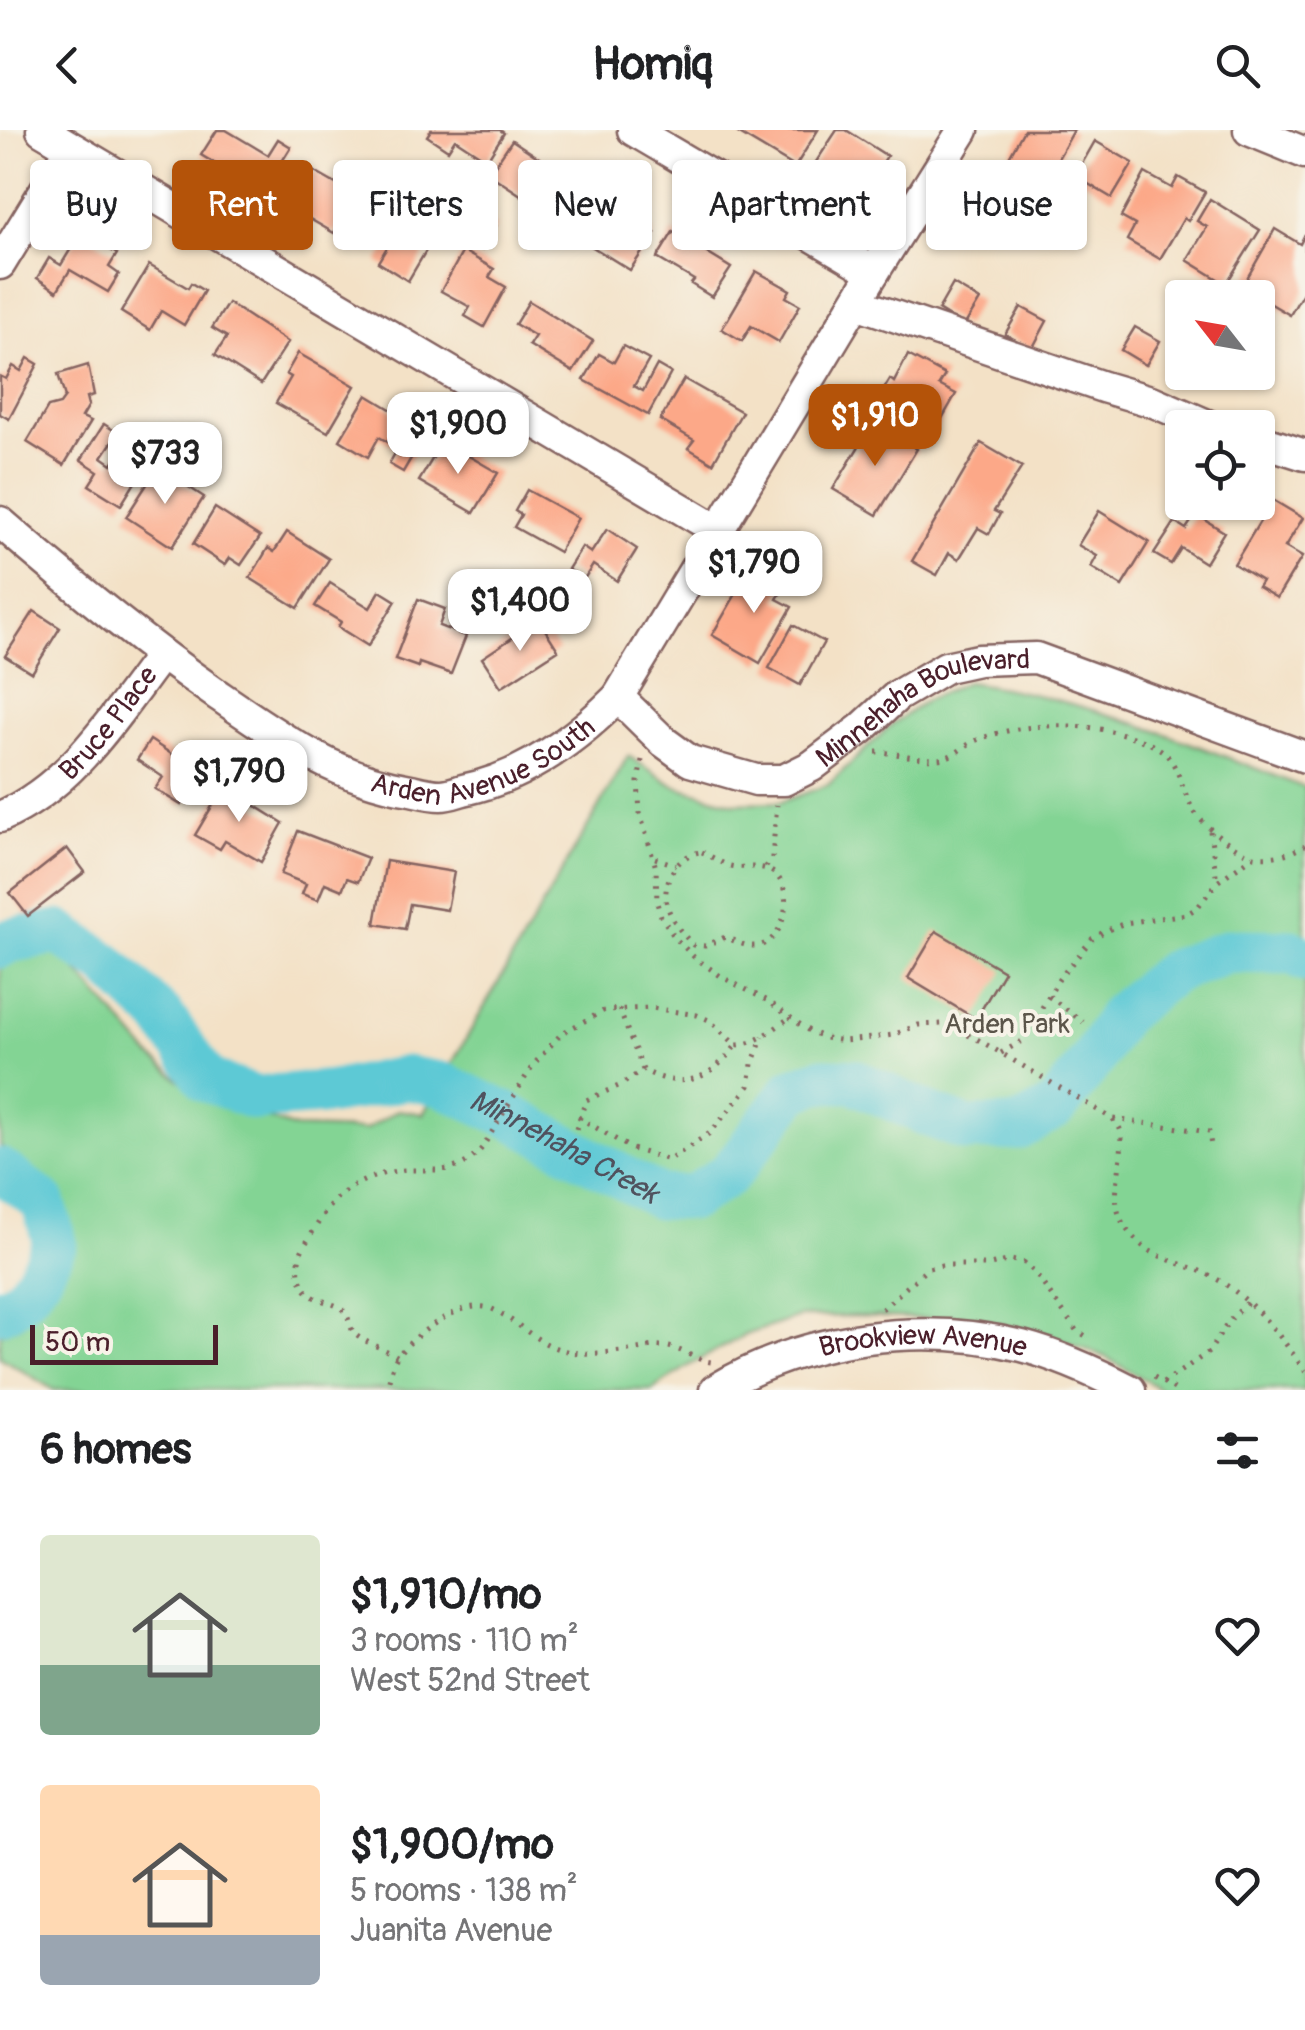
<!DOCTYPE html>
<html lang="en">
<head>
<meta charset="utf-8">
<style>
  :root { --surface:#fff; --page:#f6f6f6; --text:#202124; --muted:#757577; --accent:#b45309 }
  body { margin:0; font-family:Pangolin,sans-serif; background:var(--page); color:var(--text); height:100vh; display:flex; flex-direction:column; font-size:38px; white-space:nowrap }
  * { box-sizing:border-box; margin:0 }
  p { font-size:32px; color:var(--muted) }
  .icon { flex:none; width:55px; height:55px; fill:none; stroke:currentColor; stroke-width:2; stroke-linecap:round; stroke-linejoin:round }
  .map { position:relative; height:1260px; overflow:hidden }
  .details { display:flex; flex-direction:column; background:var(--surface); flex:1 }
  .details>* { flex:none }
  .hud { position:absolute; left:30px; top:30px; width:1245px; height:90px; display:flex; gap:20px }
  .needle { width:65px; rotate:301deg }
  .buttons { position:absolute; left:1165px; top:150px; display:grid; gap:20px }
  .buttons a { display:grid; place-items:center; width:110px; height:110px; border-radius:10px; background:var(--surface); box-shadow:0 2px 8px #0004; font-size:50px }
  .scale { position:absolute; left:30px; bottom:25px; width:188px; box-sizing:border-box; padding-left:10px; border:5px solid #4a1f2b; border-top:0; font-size:28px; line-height:35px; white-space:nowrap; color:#4a1f2b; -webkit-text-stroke:8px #f7f3e8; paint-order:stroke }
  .price { position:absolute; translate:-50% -85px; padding:0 22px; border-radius:20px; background:#fff; color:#222; font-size:32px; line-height:65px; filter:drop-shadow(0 2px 5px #0008) }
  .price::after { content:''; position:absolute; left:50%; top:60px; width:30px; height:22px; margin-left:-15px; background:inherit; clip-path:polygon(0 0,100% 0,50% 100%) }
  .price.current { background:var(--accent); color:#fff }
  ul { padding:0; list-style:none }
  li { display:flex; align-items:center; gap:30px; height:250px; padding:0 40px }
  li span { display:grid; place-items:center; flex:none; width:280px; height:200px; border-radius:10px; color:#555 }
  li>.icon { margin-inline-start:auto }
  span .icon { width:120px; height:120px; fill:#fffc; stroke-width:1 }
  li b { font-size:42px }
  h2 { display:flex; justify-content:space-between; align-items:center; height:120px; padding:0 40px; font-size:42px }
  .tag { padding:0 35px; border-radius:10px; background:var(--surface); box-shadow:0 2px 8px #0004; font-size:35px; line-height:90px }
  .tag.current { background:var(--accent); color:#fff }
  header { display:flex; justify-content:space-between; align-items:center; height:130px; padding:0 40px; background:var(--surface); font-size:45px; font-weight:700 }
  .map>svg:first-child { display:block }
  .green { fill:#83d494; stroke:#667a60; stroke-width:2.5 }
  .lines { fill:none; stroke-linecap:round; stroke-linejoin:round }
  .river { stroke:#5dc9d5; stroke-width:45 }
  .building { fill:#fca888 }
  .minor-casing { stroke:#856361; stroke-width:35 }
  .path { stroke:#856361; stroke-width:5; stroke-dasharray:2.5 8; stroke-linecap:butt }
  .minor { stroke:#fff; stroke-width:30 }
  .labels { text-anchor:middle; stroke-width:8; stroke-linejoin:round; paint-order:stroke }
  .street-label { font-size:28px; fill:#4a1f2b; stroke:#f7f3e8 }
  .park-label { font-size:28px; fill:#5b554a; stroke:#f7f3e8 }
  .water-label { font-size:30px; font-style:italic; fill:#50525e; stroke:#f7f3e8 }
</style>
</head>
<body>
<header><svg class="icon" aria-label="back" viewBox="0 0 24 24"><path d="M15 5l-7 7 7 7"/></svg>Homiq<svg class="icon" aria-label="search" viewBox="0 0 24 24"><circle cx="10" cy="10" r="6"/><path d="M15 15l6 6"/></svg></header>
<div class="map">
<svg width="1305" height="1260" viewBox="0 0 1305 1260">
  <rect width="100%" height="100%" fill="#f7f3e8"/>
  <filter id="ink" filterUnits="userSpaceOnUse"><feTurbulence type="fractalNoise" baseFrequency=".01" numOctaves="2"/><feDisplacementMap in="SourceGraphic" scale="20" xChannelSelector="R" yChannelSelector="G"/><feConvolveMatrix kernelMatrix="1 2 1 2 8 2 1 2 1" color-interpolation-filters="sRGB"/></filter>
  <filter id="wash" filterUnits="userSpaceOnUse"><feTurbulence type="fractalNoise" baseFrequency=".0048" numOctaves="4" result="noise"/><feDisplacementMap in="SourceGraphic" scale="40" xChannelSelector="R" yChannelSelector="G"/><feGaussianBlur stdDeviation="2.25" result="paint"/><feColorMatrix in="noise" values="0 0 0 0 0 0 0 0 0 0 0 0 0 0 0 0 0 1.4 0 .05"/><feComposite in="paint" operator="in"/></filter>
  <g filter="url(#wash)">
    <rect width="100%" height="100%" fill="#f3e1c6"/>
    <path class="green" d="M 966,552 C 1085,568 1194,614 1305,658 L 1305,1260 L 1162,1260 L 1103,1226 L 1054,1207 L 984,1191 L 859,1186 L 799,1187 L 745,1205 L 690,1235 L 652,1260 L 54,1260 L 0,1227 L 0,1204 L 22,1194 L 49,1155 L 69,1115 L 65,1090 L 43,1055 L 0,1016 L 0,830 L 45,822 L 67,829 L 152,927 L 187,956 L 234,977 L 295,998 L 365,1000 L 398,980 L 423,984 L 628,626 L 675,656 L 733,673 L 781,672 L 828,655 L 891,595 L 928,569 Z"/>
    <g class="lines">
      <g class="river">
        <path id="s1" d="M 0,816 L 12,810 L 58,802 L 105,833 L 163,887 L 207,950 L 255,968 L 335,962 L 406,948 L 441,954 L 510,986 L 659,1067 L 692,1068 L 730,1043 L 793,960 L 820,950 L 854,951 L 927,984 L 966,999 L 1018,998 L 1056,977 L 1093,929 L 1119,885 L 1172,842 L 1229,821 L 1292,822 L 1305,829"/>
        <path d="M 0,1040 L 43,1072 L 55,1113 C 43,1139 29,1170 0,1181"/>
      </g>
    </g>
    <g id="blocks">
      <g class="building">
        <polygon points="217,0 226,0 268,25 278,9 291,17 278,38 281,40 267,65 201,25"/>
        <polygon points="431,0 500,0 504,3 487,30 455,9 448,20 427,6"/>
        <polygon points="740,0 818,0 795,37 738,3"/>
        <polygon points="837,0 846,0 887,26 862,66 814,35"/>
        <polygon points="1024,0 1074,0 1042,57 1004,36"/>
        <polygon points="512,10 574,51 551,85 489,44"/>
        <polygon points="1095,11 1133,33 1112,68 1075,46"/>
        <polygon points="313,41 355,65 334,103 291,78"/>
        <polygon points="1145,43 1172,58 1178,47 1205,62 1188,91 1184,88 1160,129 1127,110 1135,95 1121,87"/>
        <polygon points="594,64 655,103 630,140 588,114 598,98 579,86"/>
        <polygon points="1210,69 1260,100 1226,154 1187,130 1207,97 1197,91"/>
        <polygon points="469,81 496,96 482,120 455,105"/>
        <polygon points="1275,99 1300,114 1305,104 1305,159 1290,185 1242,157"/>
        <polygon points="397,101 427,119 408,151 378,132"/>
        <polygon points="81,102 117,124 109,137 119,144 108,162 70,140 57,161 37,148 49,128 61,135"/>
        <polygon points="673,102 731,138 712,167 691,154 694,150 657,128"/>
        <polygon points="463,121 494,139 489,147 506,157 484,197 465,186 470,177 441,161"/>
        <polygon points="149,135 188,158 191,153 204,161 184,195 161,181 150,200 121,182"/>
        <polygon points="756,141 790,160 786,167 800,175 779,212 751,196 742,211 722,199"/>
        <polygon points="953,154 980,170 964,196 938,180"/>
        <polygon points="529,171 593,211 573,242 529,215 535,206 515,194"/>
        <polygon points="228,173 288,212 261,254 215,225 227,207 212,198"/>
        <polygon points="1021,177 1047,191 1032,219 1005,204"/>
        <polygon points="1135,197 1160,211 1146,235 1121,220"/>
        <polygon points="623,216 649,230 634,256 643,261 657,235 671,243 648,285 584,250 599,224 614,232"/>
        <polygon points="298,223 355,256 328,302 276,273 291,247 286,244"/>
        <polygon points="908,225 945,245 939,255 956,264 931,308 879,280 886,267 881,264 890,249 894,252"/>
        <polygon points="28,228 38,234 9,289 0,284 0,246 6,249 13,236 21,241"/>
        <polygon points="88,235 94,265 87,267 89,275 82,287 91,291 64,335 27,312 48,277 60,274 65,267 58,244"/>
        <polygon points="684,249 742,282 713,333 688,318 694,310 660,290"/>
        <polygon points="367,265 427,301 403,342 389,334 398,318 379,307 368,327 340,310"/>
        <polygon points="873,293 917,319 877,385 833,359"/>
        <polygon points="104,294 118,303 102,327 112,334 124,315 149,330 121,375 89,355 98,341 81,330"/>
        <polygon points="443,311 498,343 474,383 419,351"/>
        <polygon points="981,313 1022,337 994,381 1000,384 989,404 978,398 959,429 949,423 937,445 912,431"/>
        <polygon points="158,337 204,367 172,417 126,387"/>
        <polygon points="527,360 578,388 559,422 514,397 521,385 515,381"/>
        <polygon points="1273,370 1303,388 1285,417 1302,427 1277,468 1258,457 1262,451 1234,434"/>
        <polygon points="215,378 260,407 241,435 230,428 225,435 193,414"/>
        <polygon points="1099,381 1149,412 1122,456 1091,437 1097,426 1078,415"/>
        <polygon points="1196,384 1224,402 1205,433 1181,418 1171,434 1154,424 1175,392 1186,399"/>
        <polygon points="607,399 637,419 617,451 593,435 584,449 568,439 582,417 591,423"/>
        <polygon points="287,402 329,429 298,478 250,448 268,418 274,422"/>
        <polygon points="751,438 784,457 777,469 792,477 760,533 712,505"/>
        <polygon points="330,453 370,478 380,461 396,471 368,516 338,497 341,492 315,476"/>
        <polygon points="418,469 445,479 439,496 466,506 451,544 419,533 418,537 395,529"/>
        <polygon points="34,481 60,498 32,543 5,526"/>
        <polygon points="539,490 558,520 501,557 482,528"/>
        <polygon points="793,495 824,512 800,555 769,538"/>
        <polygon points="150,610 202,644 181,675 155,659 163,647 137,630"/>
        <polygon points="224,656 283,693 261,732 225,711 220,719 195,705"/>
        <polygon points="298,701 368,728 358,752 347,748 342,760 325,753 318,770 302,764 306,754 281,744"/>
        <polygon points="67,718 85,742 28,786 10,763"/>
        <polygon points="386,731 454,742 447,780 410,774 405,799 375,794"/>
        <polygon points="936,801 1004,841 976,889 908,848"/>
      </g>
    </g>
  </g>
  <g filter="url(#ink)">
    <use href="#blocks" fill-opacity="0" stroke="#856361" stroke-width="2.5"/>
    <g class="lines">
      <g class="minor-casing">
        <g id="minor">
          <polyline points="42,0 719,401"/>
          <polyline points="633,0 874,142"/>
          <polyline points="1249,0 1305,23"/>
          <polyline points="0,134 71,18"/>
          <polyline points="856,173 1103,257 1154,272 1214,298"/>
          <polyline points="1258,310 1305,325"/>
          <path id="s2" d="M 0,392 C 69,452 139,510 215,563 C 278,606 334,648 411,660 C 420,662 432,665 441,665 C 448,665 456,662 463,660 C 522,648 576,609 618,567 L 874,142 L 963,0"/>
          <path id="s3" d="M 618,567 L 664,612 L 690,631 L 756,650 L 784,650 L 812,636 L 861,599 L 897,566 L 946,537 L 978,530 L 1036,528 L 1305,627"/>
          <path id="s4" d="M 0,687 C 71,657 116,584 161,525"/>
          <path id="s5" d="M 715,1260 C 805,1206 921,1191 1022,1216 C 1060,1226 1095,1242 1130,1260"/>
        </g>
      </g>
      <g class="path">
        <path d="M 876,622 C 894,622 929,632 944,628 C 956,625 966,614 977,610 C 1030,589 1107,591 1156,617 C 1179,628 1181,661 1194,681 C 1203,696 1238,722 1254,726 C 1272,729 1291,724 1305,715"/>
        <polyline points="642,630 638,652 640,683 656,738 657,773 661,786 675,808 694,827 722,847 768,871 809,901 825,908 845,911 864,909 893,905 918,895 942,894 977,909 1113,989 1209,1002 1211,1016"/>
        <polyline points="1210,701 1217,752"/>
        <path d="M 702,722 C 711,726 721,733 730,736 C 746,740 763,732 776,745 C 795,763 784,814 756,816 C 746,817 735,811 725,807 L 705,816 L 693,815 C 682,803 672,792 667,775 C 661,752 678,723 702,722 Z"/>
        <polyline points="655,728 676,735"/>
        <polyline points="766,737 772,727 777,675"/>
        <polyline points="1049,866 1083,892"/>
        <path d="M 619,879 L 643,940 C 682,961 711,950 736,915"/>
        <polyline points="1001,923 1022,911 1059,849 1092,809 1105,801 1125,793 1187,784 1198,777 1217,752 1253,726"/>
        <polyline points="578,987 632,1019 669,1030 710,1003 749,956 752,934 763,907"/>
        <path d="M 1113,989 C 1116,993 1120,997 1121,1002 C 1123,1009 1121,1018 1121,1025 C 1118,1058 1108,1078 1132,1106 C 1152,1130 1187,1133 1213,1147 C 1252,1168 1281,1206 1305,1241"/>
        <polyline points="576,999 586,970 621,955 643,940"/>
        <polyline points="882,1179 928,1138 942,1135 990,1135 1011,1130 1025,1133 1035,1143 1076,1200 1089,1208"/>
        <path d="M 397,1226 C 387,1220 362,1211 356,1205 C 348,1198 351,1186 342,1179 C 334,1173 323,1172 314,1167 C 295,1156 295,1129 306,1113 C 315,1099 324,1081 336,1069 C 352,1053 383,1041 406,1040 C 438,1039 459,1046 482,1018 L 533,935 L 562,903 L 605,880 L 652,878 L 697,885 L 709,890 L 736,915 C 757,914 773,899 789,888"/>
        <polyline points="1154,1247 1176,1260"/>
        <polyline points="1163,1253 1209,1222 1229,1191 1247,1173"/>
        <path d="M 386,1260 C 390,1249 392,1232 399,1224 C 417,1203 464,1167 492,1179 C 516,1190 534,1211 559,1219 C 584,1227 612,1222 637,1219 C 644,1218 653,1215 660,1216 C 679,1216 694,1230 711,1232"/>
      </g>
      <use href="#minor" class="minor"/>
    </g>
  </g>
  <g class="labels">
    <g class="street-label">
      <text dy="10" stroke="none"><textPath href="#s3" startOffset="355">Minnehaha Boulevard</textPath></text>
      <text dy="10" stroke="none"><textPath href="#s4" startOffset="145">Bruce Place</textPath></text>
      <text dy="10" stroke="none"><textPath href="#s2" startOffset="575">Arden Avenue South</textPath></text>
      <text dy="10" stroke="none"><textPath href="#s5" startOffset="218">Brookview Avenue</textPath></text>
    </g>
    <g class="park-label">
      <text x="1007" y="903">Arden Park</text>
    </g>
    <g class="water-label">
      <text dy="10" stroke="none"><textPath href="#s1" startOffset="650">Minnehaha Creek</textPath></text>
    </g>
  </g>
</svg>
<div class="buttons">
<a><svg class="needle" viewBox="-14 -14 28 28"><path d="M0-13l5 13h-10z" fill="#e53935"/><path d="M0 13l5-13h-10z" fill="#757577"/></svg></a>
<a><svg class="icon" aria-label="locate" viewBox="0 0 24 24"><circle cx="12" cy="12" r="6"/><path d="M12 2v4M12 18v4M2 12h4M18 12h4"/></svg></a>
</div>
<div class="scale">50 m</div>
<b class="price current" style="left:875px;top:339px">$1,910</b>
<b class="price" style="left:458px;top:347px">$1,900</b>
<b class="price" style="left:165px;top:377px">$733</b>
<b class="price" style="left:754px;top:486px">$1,790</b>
<b class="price" style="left:520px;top:524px">$1,400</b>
<b class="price" style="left:239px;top:695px">$1,790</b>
<div class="hud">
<a class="tag">Buy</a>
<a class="tag current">Rent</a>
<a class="tag">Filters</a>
<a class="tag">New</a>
<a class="tag">Apartment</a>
<a class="tag">House</a>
</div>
</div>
<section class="details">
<h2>6 homes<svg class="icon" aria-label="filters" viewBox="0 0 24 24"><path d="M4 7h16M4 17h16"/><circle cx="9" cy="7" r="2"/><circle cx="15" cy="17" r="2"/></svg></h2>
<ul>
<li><span style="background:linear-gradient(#dfe7d0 65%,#7fa58c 0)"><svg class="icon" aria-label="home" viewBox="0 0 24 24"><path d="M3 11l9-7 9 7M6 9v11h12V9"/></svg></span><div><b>$1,910/mo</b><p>3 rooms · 110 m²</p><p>West 52nd Street</p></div><svg class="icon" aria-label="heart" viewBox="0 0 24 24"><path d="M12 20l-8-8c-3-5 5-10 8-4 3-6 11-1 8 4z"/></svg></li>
<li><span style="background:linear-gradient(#ffd9b3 75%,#9aa5b1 0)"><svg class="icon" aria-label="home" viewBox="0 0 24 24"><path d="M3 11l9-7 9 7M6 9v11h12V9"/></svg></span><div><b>$1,900/mo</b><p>5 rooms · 138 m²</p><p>Juanita Avenue</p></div><svg class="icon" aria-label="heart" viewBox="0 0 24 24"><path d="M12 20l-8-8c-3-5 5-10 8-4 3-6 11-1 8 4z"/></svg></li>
</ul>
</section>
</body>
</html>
